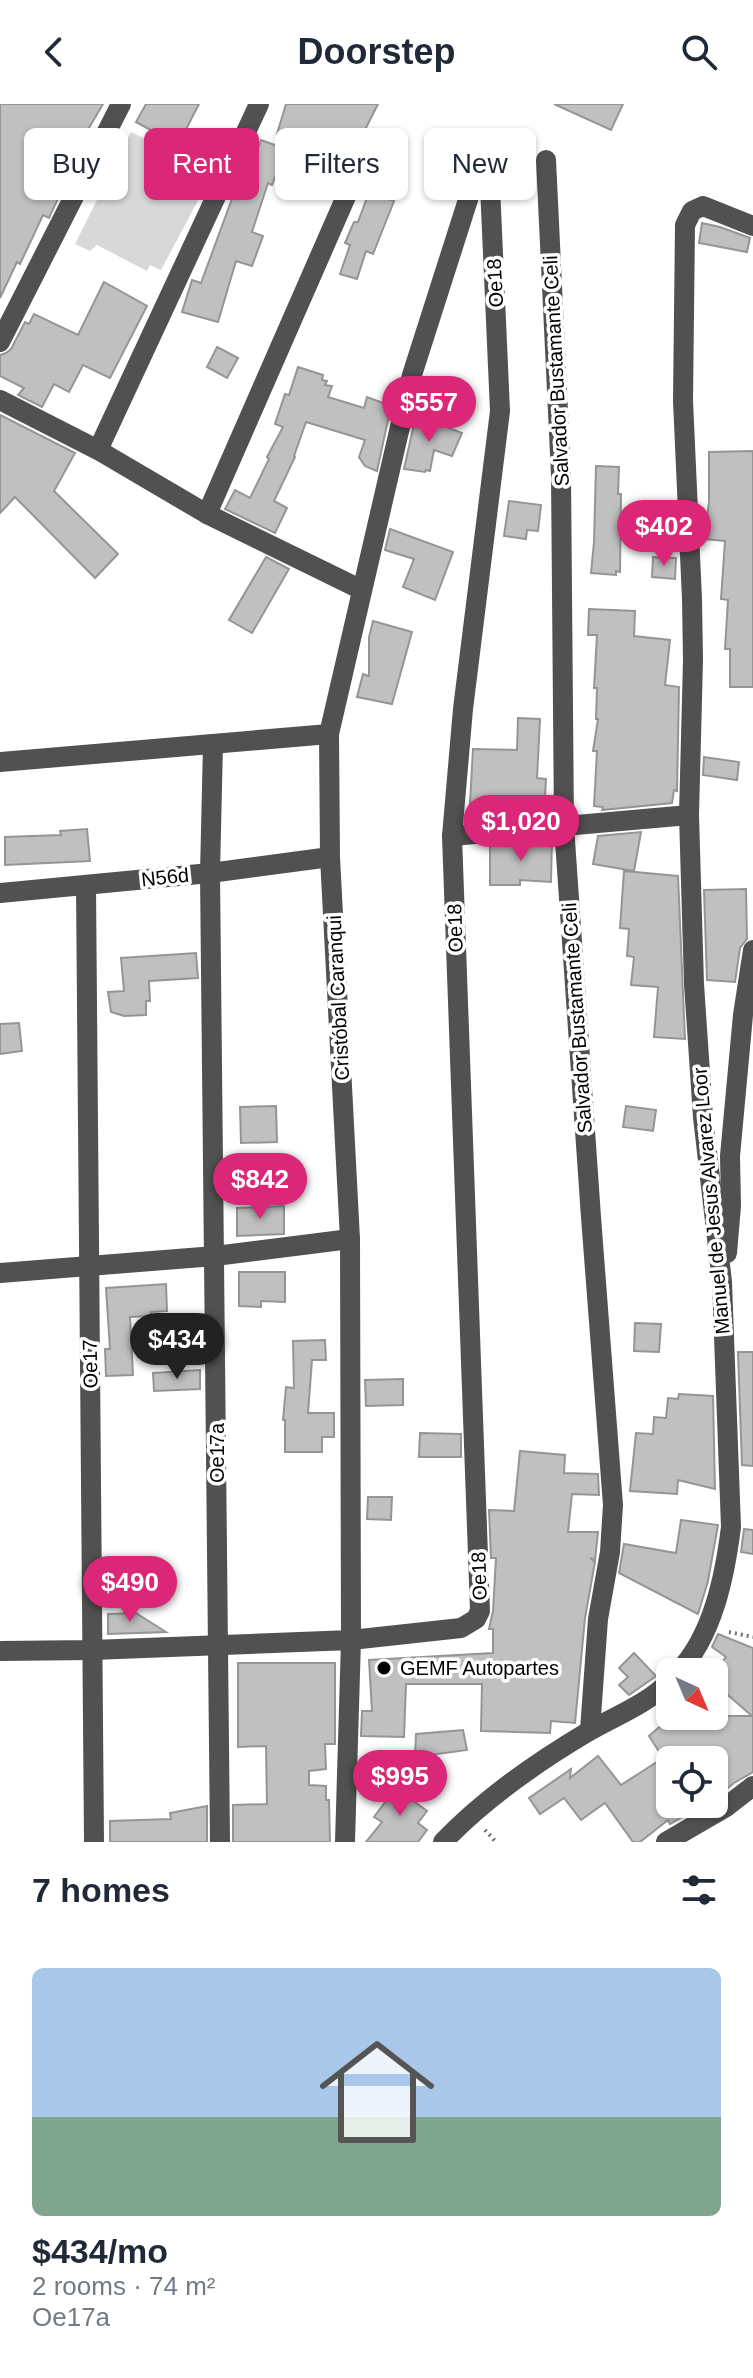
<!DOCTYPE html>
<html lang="en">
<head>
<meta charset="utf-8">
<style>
  :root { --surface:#fff; --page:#f6f6f7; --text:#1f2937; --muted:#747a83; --line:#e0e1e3; --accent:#db2777 }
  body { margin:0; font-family:Helvetica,sans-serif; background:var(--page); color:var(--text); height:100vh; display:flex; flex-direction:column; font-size:30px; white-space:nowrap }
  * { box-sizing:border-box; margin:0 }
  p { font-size:26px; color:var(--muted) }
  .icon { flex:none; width:44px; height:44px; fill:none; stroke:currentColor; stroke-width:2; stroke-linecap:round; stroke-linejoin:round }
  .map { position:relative; height:1738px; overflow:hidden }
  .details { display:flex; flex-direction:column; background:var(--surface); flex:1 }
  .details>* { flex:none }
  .guide { position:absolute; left:24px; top:24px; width:706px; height:72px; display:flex; gap:16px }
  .needle { width:52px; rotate:136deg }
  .buttons { position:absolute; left:656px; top:1554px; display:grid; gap:16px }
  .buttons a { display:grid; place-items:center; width:72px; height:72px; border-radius:12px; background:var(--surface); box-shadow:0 2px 6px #0004; font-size:40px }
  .price { position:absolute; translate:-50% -68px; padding:0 18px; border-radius:28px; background:var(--accent); color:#fff; font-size:26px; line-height:52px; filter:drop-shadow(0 2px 4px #0008) }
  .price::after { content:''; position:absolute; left:50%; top:48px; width:24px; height:18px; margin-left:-12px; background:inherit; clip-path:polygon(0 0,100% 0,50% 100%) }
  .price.on { background:#222; color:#fff }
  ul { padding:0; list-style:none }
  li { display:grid; align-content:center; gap:16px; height:424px; padding:0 32px }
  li+li { border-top:2px solid var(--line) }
  li span { display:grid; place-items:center; height:248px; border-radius:12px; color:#555 }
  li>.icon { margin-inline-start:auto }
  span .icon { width:144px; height:144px; fill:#fffc; stroke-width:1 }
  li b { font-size:34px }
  h2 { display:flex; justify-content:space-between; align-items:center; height:96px; padding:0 32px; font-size:34px }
  .chip { padding:0 28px; border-radius:12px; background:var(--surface); box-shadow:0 2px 6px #0004; font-size:28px; line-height:72px }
  .chip.on { background:var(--accent); color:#fff }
  header { display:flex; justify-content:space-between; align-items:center; height:104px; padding:0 32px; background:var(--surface); font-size:36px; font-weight:700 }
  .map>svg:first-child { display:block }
  .green { fill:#d8d8d8 }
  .building { fill:#c0c0c0; stroke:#959595; stroke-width:2 }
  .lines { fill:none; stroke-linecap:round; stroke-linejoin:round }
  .path { stroke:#737373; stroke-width:4; stroke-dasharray:2 4; stroke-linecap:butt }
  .minor { stroke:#515151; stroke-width:20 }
  .poi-dot { fill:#000; stroke:#fff; stroke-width:3 }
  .labels { text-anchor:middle; stroke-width:7; stroke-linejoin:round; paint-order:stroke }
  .street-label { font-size:20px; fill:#000; stroke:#fff }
  .poi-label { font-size:20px; fill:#000; stroke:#fff; text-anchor:start }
</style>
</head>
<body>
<header><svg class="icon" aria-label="back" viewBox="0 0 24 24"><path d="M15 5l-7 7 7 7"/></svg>Doorstep<svg class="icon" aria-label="search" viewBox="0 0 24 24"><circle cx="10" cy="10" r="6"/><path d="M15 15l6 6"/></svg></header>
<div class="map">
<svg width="753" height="1738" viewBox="0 0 753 1738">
  <rect width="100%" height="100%" fill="#fff"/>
  <polygon class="green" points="131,28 204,63 203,87 161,166 150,161 147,167 97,141 90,147 75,140"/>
  <g class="building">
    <polygon points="0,0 103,0 86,29 91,31 79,55 77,54 49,114 43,111 20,160 17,158 0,194"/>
    <polygon points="146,0 199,0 178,41 136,18"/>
    <polygon points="286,0 378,0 364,28 357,35 347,57 277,30"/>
    <polygon points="554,0 623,0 611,26"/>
    <polygon points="261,36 286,45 272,81 268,79 252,128 263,132 252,162 236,157 218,218 182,208 192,176 201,179 233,92 239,94"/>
    <polygon points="439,42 460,50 460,55 475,61 464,68 459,80 429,68"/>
    <polygon points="369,88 394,97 373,150 366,147 357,175 340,170 350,141 345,139 354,118 358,118"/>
    <polygon points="702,119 720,123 750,134 747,148 699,139"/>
    <polygon points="104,178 147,202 110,274 83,261 69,288 54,280 42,303 18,291 24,284 0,272 0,251 6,249 11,245 25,218 29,220 34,210 78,231"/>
    <polygon points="217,243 238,254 227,274 207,263"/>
    <polygon points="298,263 323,271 322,276 327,277 325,281 332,282 328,293 364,304 367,293 391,302 377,367 365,362 359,353 365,336 306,318 294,352 295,353 274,397 287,404 275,429 225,405 235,386 250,394 269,355 267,353 283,323 275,320 285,290 289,291"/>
    <polygon points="0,311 75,349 54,387 118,450 95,474 15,393 0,409"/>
    <polygon points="416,311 462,329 452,352 434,346 430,367 426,366 425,368 404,365"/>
    <polygon points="753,347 753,583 730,583 730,545 725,545 728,496 721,495 725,437 705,435 709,397 709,348"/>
    <polygon points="596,362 619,363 618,390 621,390 620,468 616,467 616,471 591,469 594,438"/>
    <polygon points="509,397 541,401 538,427 527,426 526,435 504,432"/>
    <polygon points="390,425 453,448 435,496 403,483 414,455 385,446"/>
    <polygon points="266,453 289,465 252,529 229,516"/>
    <polygon points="653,453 676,454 675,475 652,473"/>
    <polygon points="589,505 635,507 634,532 670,536 665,581 679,583 677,687 674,686 672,699 602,706 603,703 594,702 597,647 593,647 598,615 596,615 597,584 594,584 597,531 588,531"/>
    <polygon points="373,517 412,528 392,600 357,593 363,570 369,572 369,533"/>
    <polygon points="518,614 540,615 537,674 546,675 544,711 469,717 473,645 517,646"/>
    <polygon points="704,653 739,658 737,676 703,671"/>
    <polygon points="87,725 90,757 5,761 5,733 61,731 60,727"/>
    <polygon points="641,728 634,767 593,760 598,732"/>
    <polygon points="552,736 551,778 520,776 520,781 490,781 490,742"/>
    <polygon points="624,767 678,772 685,935 654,933 658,883 631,881 634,853 627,852 629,825 620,824"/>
    <polygon points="746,785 747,835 740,844 735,878 707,876 704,786"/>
    <polygon points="196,849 198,874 149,877 150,897 146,897 146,911 124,912 111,908 108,888 124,887 121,854"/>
    <polygon points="19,919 22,947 0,950 0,920"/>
    <polygon points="276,1002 277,1038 241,1039 240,1003"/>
    <polygon points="626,1002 656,1006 653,1027 623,1023"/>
    <polygon points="284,1102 284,1130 237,1132 237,1104"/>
    <polygon points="239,1168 285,1168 285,1198 261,1197 261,1203 239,1202"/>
    <polygon points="166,1180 167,1207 151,1208 151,1212 130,1213 133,1271 106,1272 105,1245 110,1245 106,1184"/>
    <polygon points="635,1219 661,1220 659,1248 634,1247"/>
    <polygon points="325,1236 326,1256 312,1256 308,1309 334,1309 334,1333 322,1333 322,1348 285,1348 285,1316 283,1316 286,1283 294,1284 293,1237"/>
    <polygon points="738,1248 753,1248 753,1362 742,1361"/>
    <polygon points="200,1266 200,1285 154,1287 153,1269"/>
    <polygon points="403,1275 403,1301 366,1302 365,1276"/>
    <polygon points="679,1290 713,1292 715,1385 678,1376 677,1390 630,1387 636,1329 653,1330 654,1313 666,1314 668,1294 678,1295"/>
    <polygon points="420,1329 461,1330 461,1353 419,1353"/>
    <polygon points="520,1347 565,1351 564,1369 598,1370 599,1391 572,1390 568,1428 598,1428 595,1456 590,1454 595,1458 585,1514 575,1619 551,1617 550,1629 481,1627 482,1580 406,1580 404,1633 361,1632 362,1607 372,1607 369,1556 493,1549 493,1525 489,1525 493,1507 496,1454 491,1454 489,1406 514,1407"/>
    <polygon points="368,1393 392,1393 391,1416 367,1415"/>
    <polygon points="681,1416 718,1421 708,1477 698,1510 619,1469 624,1440 676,1449"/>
    <polygon points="744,1425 753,1426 753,1450 741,1448"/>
    <polygon points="136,1509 166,1528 108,1530 108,1510"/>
    <polygon points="718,1530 753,1544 753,1668 734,1679 714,1695 714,1656 670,1656 670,1700 705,1700 670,1720 668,1716 640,1738 633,1738 605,1699 581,1716 564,1694 540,1710 529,1694 571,1665 570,1674 598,1652 621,1681 663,1654 649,1632 672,1612 752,1612 714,1579 714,1568 726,1553 712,1543"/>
    <polygon points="634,1549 656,1572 629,1591 619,1581 628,1573 619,1564"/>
    <polygon points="238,1559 335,1559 335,1640 325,1640 326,1665 309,1667 309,1681 326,1682 326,1696 329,1696 330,1738 233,1738 233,1701 267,1700 266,1642 238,1643"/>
    <polygon points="463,1626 467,1646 415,1653 416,1630"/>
    <polygon points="395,1685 424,1686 415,1698 427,1707 418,1719 427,1726 418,1738 366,1738 382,1718 374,1713"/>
    <polygon points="207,1702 207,1738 110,1738 110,1717 171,1715 170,1709"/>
  </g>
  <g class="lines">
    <g class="path">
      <polyline points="729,1528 753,1533"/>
      <polyline points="485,1726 496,1738"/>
    </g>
    <g class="minor">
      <polyline points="546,56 561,371 564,722 591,1113 613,1401 610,1448 598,1515 590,1626"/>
      <polyline points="0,238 121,0"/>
      <polyline points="0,296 98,346 207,410 362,486"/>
      <polyline points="98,346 259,0"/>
      <polyline points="207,410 369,40"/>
      <polyline points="213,640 210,769 220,1738"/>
      <polyline points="0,658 329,630"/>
      <polyline points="452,732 689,711"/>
      <polyline points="86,781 94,1738"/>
      <polyline points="0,789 210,769 330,753"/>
      <polyline points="727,1149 731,1102 730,1052 743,911 753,846"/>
      <polyline points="0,1169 215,1152 350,1135"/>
      <path d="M 0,1547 L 92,1546 L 351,1536 L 461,1524 L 476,1515 L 480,1507 L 452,732 L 463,605 L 500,307 L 490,82 C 485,75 482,74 474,77 L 412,271 L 329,630 L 330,753 L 350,1135 L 351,1536 L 345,1738"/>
      <path d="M 678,1568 C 713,1532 725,1471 731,1423 L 722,1178 L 703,1013 L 694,880 L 689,711 L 693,556 L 692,495 L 683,297 L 685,121 L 692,107 L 703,102 L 753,122"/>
      <path d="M 443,1738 C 485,1694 534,1660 586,1629 C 615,1612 646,1601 670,1577"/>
      <polyline points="666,1738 726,1703 753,1682"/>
    </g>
  </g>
  <circle class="poi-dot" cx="384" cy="1564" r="8"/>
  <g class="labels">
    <g class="street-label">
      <text transform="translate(495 179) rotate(-93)" y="7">Oe18</text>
      <text transform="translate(556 267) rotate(-93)" y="7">Salvador Bustamante Celi</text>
      <text transform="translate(165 773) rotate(-6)" y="7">N56d</text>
      <text transform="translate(455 824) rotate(-92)" y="7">Oe18</text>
      <text transform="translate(338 894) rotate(-93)" y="7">Cristóbal Caranqui</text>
      <text transform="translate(577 914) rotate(-94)" y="7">Salvador Bustamante Celi</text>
      <text transform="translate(711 1097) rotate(-95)" y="7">Manuel de Jesus Alvarez Loor</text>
      <text transform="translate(90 1260) rotate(-91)" y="7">Oe17</text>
      <text transform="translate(217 1349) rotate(-90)" y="7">Oe17a</text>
      <text transform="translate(479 1472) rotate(-92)" y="7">Oe18</text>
    </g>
    <g class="poi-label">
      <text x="400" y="1571">GEMF Autopartes</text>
    </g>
  </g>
</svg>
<div class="buttons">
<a><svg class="needle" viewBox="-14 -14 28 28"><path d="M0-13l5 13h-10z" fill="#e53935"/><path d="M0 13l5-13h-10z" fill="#747a83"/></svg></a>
<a><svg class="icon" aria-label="locate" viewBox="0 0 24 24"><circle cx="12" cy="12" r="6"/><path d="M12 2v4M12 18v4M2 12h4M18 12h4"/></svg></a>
</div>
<b class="price" style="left:429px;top:340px">$557</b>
<b class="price" style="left:664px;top:464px">$402</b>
<b class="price" style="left:521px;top:759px">$1,020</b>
<b class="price" style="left:260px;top:1117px">$842</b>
<b class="price on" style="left:177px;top:1277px">$434</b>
<b class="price" style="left:130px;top:1520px">$490</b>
<b class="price" style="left:400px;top:1714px">$995</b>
<div class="guide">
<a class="chip">Buy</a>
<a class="chip on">Rent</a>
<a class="chip">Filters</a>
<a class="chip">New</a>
</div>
</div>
<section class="details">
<h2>7 homes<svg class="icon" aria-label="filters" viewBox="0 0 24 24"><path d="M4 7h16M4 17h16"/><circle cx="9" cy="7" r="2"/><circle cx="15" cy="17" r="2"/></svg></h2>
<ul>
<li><span style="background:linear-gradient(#a9c7e8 60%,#7fa58c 0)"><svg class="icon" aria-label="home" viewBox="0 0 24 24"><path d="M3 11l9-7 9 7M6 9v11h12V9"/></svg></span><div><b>$434/mo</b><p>2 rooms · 74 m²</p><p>Oe17a</p></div></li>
</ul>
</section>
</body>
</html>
